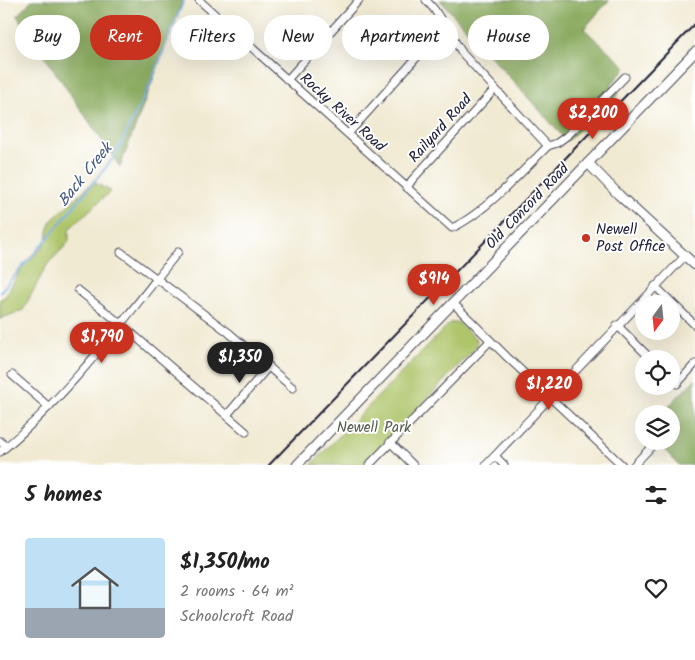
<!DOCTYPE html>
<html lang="en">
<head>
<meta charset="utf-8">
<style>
  :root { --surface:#fff; --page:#f6f6f6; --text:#222; --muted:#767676; --line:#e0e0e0; --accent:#c8321e }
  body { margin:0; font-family:Kalam,sans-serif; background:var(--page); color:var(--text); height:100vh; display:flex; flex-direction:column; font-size:19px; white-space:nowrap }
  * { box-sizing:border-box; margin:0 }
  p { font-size:16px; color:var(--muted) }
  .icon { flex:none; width:28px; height:28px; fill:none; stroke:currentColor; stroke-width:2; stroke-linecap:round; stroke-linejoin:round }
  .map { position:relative; height:465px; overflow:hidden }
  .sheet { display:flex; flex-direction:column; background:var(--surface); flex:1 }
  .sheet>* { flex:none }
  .top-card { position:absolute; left:15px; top:15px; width:665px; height:45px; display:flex; gap:10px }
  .needle { width:32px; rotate:195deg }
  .controls { position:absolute; left:635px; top:295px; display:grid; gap:10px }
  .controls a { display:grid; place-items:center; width:45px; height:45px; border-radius:50%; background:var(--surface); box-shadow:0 5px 20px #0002; font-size:25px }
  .price { position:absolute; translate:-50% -42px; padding:0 11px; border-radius:18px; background:var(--accent); color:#fff; font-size:16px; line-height:32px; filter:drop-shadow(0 1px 2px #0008) }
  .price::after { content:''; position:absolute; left:50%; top:30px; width:15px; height:11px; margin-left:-8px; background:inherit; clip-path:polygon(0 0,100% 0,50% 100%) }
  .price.active { background:#222; color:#fff }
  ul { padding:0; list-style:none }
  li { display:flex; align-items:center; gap:15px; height:125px; padding:0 25px }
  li+li { border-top:1px solid var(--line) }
  li span { display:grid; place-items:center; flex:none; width:140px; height:100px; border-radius:5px; color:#555 }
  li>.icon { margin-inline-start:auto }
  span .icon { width:60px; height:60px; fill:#fffc; stroke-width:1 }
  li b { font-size:21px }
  h2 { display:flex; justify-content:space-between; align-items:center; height:60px; padding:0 25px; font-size:21px }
  .pill { padding:0 18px; border-radius:22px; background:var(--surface); box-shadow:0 5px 20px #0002; font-size:18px; line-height:45px }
  .pill.active { background:var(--accent); color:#fff }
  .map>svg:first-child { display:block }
  .green { fill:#aec56a; stroke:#687452 }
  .forest { fill:#8aaa5e; stroke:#56664c }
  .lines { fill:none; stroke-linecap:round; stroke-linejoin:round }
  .stream { stroke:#73aae2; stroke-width:2 }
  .minor-casing { stroke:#414052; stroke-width:9 }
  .tertiary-casing { stroke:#414052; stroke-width:11 }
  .minor { stroke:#fff; stroke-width:7 }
  .tertiary { stroke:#fff; stroke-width:9 }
  .rail { stroke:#22223b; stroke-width:2 }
  .poi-dot { fill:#c8321e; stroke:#fff; stroke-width:2 }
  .labels { text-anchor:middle; stroke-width:4; stroke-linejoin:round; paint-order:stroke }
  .street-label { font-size:15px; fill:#22223b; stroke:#fff }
  .poi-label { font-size:15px; fill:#22223b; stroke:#fff; text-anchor:start }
  .park-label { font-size:15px; fill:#535b4b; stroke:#fff }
  .water-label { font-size:16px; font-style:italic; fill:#42587e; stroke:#fff }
</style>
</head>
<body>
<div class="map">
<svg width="695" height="465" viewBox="0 0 695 465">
  <rect width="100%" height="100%" fill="#fff"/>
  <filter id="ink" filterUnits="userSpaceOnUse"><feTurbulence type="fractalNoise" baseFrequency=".02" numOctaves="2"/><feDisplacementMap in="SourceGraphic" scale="10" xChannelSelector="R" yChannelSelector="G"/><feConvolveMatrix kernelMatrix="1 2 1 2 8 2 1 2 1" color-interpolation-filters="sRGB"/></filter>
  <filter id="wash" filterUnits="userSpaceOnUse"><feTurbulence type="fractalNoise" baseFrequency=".0096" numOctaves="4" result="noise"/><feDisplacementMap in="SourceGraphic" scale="20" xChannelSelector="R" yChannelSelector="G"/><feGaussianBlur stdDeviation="1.12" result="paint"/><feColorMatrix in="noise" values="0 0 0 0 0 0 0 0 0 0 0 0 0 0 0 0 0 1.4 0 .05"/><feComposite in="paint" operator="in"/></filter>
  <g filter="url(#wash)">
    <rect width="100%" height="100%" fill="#f1ead3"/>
    <g class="green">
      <polygon points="93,182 111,191 69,229 69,242 47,265 23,310 0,319 0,299 5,297 24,264 43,247 47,238 50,222"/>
      <polygon points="450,323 459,323 477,340 476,347 364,465 311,465"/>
    </g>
    <g class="forest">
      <polygon points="32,0 183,0 120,167 17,16"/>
      <polygon points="440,0 609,0 584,29 626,67 611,85 619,94 567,141"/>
      <polygon points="695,379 695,465 679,465 656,441 671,441 671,414 661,414"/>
    </g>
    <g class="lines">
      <polyline class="stream" points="0,292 48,238 115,156 148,89 184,0"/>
    </g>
  </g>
  <g filter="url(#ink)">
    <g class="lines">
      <g class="minor-casing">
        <g id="minor">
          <path d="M 199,0 L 452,228 C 484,214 523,170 548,146 L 557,143 L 568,135 L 625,77"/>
          <polyline points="426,0 434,9 463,54 548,146"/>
          <polyline points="287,80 359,0"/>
          <polyline points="348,134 445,26"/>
          <polyline points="407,188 412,180 495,89"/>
          <polyline points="121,252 228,332 293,388"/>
          <polyline points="655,286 695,325"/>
          <polyline points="78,290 121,324 246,432"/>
          <polyline points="453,303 507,357 622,465"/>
          <polyline points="617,325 651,359"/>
          <polyline points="12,375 49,407"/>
          <polyline points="671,378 677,384 695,364"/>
          <polyline points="227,415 269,366"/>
          <polyline points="0,441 6,447"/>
          <polyline points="390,442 413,465"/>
          <path d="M 0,452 C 69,395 122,322 178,252"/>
          <polyline points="495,456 504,465"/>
          <polyline points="369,465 490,341"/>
          <polyline points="486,465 685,256"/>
          <polyline points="634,465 653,445"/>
        </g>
      </g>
      <g class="tertiary-casing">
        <g id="tertiary">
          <polyline points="588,163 619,195 695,265"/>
          <polyline points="297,465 695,52"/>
        </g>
      </g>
      <use href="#minor" class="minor"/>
      <use href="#tertiary" class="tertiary"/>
      <polyline class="rail" points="269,465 695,24"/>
    </g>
  </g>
  <circle class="poi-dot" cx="586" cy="238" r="5"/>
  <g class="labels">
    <g class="street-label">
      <text transform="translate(343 112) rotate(42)" y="5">Rocky River Road</text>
      <text transform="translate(440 128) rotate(-48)" y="5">Railyard Road</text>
      <text transform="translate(527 206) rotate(-46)" y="5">Old Concord Road</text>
    </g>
    <g class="poi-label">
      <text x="596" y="234">Newell<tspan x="596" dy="17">Post Office</tspan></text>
    </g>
    <g class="park-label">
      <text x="374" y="432">Newell Park</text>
    </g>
    <g class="water-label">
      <text transform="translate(84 174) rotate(-51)" y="6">Back Creek</text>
    </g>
  </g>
</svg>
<div class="controls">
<a><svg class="needle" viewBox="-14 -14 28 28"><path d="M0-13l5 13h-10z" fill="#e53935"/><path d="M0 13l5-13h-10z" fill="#767676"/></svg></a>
<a><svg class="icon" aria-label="locate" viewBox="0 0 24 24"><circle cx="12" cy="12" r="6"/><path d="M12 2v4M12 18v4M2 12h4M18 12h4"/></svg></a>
<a><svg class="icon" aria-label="layers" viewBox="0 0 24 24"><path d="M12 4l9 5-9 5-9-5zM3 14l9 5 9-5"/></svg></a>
</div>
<b class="price" style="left:593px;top:140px">$2,200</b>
<b class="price" style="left:434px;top:306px">$914</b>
<b class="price" style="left:102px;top:364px">$1,790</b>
<b class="price active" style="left:240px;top:384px">$1,350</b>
<b class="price" style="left:549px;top:411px">$1,220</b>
<div class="top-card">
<a class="pill">Buy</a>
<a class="pill active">Rent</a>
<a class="pill">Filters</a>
<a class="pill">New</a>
<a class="pill">Apartment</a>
<a class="pill">House</a>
</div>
</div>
<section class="sheet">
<h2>5 homes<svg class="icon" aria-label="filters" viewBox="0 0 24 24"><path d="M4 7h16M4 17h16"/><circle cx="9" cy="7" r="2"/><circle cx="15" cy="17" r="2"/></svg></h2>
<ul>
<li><span style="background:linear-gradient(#bfe0f5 70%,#9aa5b1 0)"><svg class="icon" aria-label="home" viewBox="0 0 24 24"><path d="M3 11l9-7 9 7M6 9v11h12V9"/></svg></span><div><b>$1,350/mo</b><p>2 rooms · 64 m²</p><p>Schoolcroft Road</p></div><svg class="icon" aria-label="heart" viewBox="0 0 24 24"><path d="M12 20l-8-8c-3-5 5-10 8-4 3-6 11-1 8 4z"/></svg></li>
</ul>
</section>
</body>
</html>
